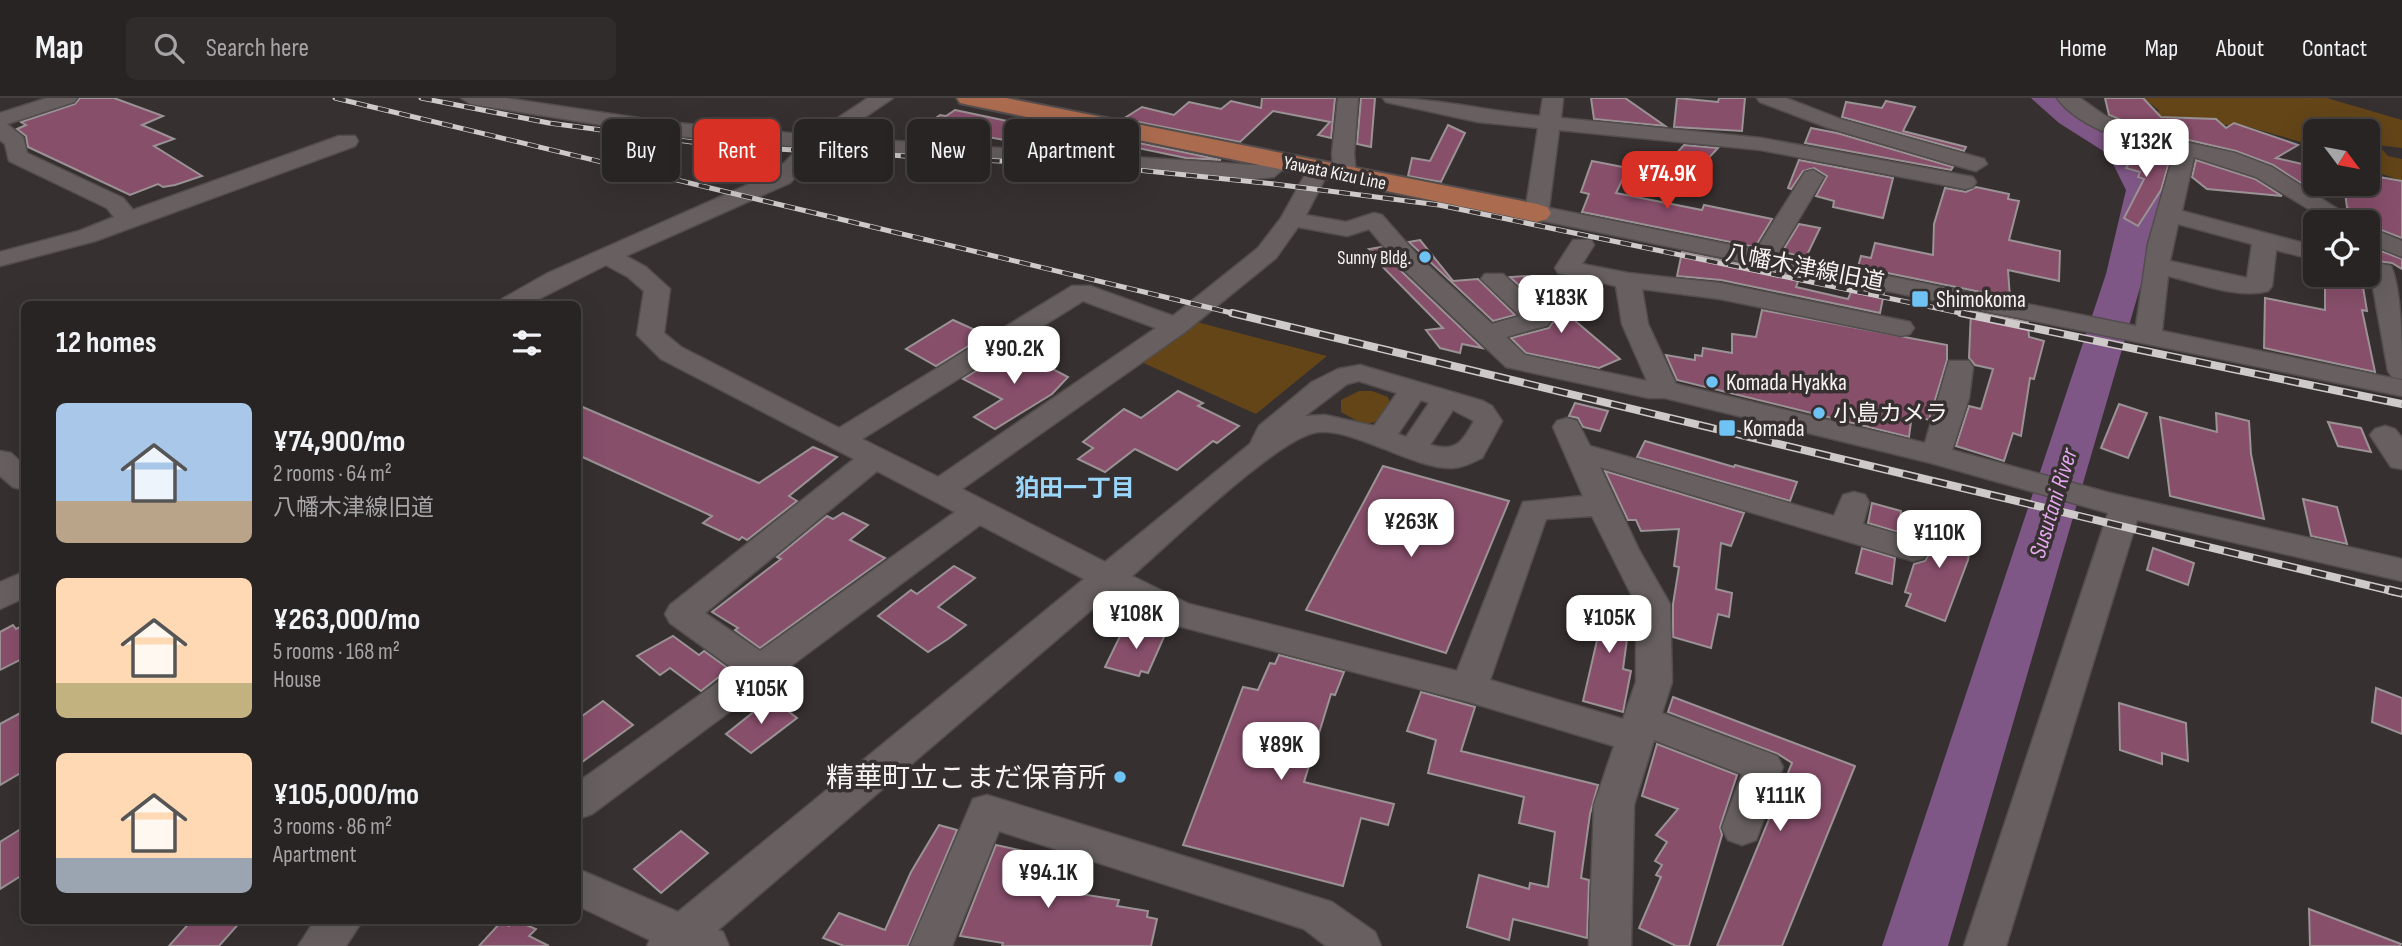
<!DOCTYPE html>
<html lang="en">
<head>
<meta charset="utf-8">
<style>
  :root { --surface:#292424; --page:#312c2c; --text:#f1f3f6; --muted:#a5a4a6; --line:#454141; --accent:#d93025 }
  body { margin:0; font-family:"Sofia Sans Condensed","Noto Sans JP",sans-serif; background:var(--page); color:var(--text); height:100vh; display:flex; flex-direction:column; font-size:26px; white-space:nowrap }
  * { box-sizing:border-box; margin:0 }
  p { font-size:23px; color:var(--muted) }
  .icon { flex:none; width:38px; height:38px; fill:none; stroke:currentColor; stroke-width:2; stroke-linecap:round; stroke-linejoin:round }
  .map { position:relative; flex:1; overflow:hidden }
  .panel { position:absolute; left:21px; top:203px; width:560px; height:623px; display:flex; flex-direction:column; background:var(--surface); border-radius:10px; box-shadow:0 7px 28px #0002,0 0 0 2px var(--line) }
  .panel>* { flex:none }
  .hud { position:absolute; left:602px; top:21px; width:665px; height:63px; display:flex; gap:14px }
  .needle { width:46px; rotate:122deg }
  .buttons { position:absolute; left:2303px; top:21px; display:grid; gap:14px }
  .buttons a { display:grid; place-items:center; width:77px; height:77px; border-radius:10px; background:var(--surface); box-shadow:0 7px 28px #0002,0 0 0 2px var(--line); font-size:35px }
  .price { position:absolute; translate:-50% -60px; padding:0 16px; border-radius:14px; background:#fff; color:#222; font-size:23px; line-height:46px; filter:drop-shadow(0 2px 4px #0008) }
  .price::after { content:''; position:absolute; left:50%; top:42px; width:21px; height:16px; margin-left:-10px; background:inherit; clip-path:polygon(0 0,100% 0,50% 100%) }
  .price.on { background:var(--accent); color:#fff }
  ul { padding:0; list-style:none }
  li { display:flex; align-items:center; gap:21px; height:175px; padding:0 35px }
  li span { display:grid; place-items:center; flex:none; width:196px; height:140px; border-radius:10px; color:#555 }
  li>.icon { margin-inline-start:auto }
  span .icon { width:84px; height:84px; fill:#fffc; stroke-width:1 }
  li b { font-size:30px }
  h2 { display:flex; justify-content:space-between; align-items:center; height:84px; padding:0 35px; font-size:30px }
  .pill { padding:0 24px; border-radius:10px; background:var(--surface); box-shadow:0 7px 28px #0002,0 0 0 2px var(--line); font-size:24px; line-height:63px }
  .pill.on { background:var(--accent); color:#fff }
  header { display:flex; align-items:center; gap:42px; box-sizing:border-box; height:98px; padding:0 35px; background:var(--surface); border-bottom:2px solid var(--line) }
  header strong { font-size:33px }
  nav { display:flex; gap:38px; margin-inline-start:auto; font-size:24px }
  .search { width:490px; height:63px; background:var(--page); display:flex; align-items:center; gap:18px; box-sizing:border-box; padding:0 24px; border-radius:10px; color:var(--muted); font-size:26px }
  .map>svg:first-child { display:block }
  .green { fill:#634518 }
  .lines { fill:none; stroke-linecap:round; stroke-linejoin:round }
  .river { fill:#7f5786; fill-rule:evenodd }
  .building { fill:#884f6b; stroke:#9a9295; stroke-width:2 }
  .minor-casing { stroke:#534d4d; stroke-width:3 }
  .major-casing { stroke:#534d4d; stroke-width:4 }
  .minor { fill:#686060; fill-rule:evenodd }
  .major { fill:#ab6b4f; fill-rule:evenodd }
  .rail-far2-casing { stroke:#cfcaca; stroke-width:5 }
  .rail-far1-casing { stroke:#cfcaca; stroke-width:8 }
  .rail-casing { stroke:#cfcaca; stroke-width:9 }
  .rail-far2 { stroke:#373030; stroke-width:3.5; stroke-dasharray:11; stroke-linecap:butt }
  .rail-far1 { stroke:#373030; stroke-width:5; stroke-dasharray:15; stroke-linecap:butt }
  .rail { stroke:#373030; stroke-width:6; stroke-dasharray:19; stroke-linecap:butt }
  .poi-dot { fill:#6fc2f4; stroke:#373030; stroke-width:2.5 }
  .labels { text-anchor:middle; stroke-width:7; stroke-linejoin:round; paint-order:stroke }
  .far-street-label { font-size:19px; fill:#f8f3f3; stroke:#373030 }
  .far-poi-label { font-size:19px; fill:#f8f3f3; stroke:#373030; text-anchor:end }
  .street-label { font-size:23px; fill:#f8f3f3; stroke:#373030 }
  .poi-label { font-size:23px; fill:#f8f3f3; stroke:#373030; text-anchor:start }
  .neighbourhood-label { font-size:24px; font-weight:bold; fill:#9ad5fa; stroke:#373030 }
  .water-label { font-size:24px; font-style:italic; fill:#e3a7ed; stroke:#373030 }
  .near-poi-label { font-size:28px; fill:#f8f3f3; stroke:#373030; text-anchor:end }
</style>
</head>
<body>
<header>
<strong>Map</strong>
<div class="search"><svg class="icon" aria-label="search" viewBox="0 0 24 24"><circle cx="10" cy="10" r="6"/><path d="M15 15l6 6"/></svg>Search here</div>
<nav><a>Home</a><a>Map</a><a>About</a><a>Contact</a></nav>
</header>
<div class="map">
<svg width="2402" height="848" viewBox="0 0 2402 848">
  <rect width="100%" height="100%" fill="#373030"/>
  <g class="green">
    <polygon points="2143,0 2327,0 2402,22 2402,50 2378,47 2388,58 2402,61 2402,83 2368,71 2368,33 2315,33 2315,48 2242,27 2189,27 2134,18 2160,13"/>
    <polygon points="1193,223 1327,258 1256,316 1137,262"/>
    <polygon points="1359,293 1372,293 1388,299 1390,305 1381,322 1364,327 1341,314 1341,302"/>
  </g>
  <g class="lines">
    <polygon class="river" points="2031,0 2067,0 2134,43 2162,92 2144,176 1948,848 1882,848 2106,176 2126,92 2108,56 2059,25"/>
  </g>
  <g class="building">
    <polygon points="80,0 114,0 163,18 142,27 174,41 154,48 202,78 175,87 163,89 158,86 130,97 28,49 26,38 17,31 26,27 21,24 75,6"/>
    <polygon points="1262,0 1335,0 1331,40 1318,37 1330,24 1273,13 1240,44 1123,21 1142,9 1174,17 1189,4 1221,11 1231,3 1261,10"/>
    <polygon points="1361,0 1375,0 1371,49 1357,46"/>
    <polygon points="1591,0 1625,0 1665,28 1594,21"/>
    <polygon points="1677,0 1718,4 1719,0 1745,0 1742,33 1674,29"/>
    <polygon points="2105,0 2143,0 2161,19 2216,21 2226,30 2234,25 2298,47 2276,60 2315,69 2315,94 2273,67 2236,53 2145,32 2109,17"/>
    <polygon points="1886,3 1915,9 1903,33 1966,49 1964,53 1842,19 1846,4 1882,10"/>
    <polygon points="955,12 1031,28 1036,24 1075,32 1054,51 988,39 979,46 910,39 940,17 946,18"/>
    <polygon points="1448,27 1465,35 1441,84 1408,78 1412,60 1430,63"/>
    <polygon points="1811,30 1837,35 1953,69 1951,72 1805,45"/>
    <polygon points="1101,37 1221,62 1186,60 1138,50 1131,56 1125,56 1087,48"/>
    <polygon points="2124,44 2171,57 2161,92 2138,128 2124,120 2144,81 2138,79 2140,74 2126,70 2135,57 2122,54"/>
    <polygon points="1684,47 1718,50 1703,66 1674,58"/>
    <polygon points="1799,62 1893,80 1883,120 1833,109 1834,103 1816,98 1827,78 1814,70 1803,73 1791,91 1788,90"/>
    <polygon points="2196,62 2255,81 2282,98 2207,91 2192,79"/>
    <polygon points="1592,63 1628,70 1616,95 1702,112 1704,107 1772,121 1755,149 1582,114 1589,96 1581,94"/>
    <polygon points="2368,77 2402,83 2402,140 2368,127 2368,117 2347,110 2344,86 2368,86"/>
    <polygon points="1976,89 2009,96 2008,101 2019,103 2009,142 2060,153 2059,183 2008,172 2010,200 1858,169 1861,158 1871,160 1875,145 1933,157 1934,126 1945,90 1966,94"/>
    <polygon points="1799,126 1820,130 1806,159 1782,154"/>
    <polygon points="1420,142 1453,183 1478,181 1515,217 1493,223 1409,144"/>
    <polygon points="2368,148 2402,161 2402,171 2392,165 2368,162"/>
    <polygon points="1381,149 1399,171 1482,250 1462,246 1460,255 1440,250 1426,232 1443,230 1370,156 1374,155 1369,151"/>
    <polygon points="1682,154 1800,178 1796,189 1848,201 1853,189 1884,195 1880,215 1721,182 1677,178"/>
    <polygon points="2329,177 2361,177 2367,213 2362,212 2375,274 2264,250 2265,200 2325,212 2325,183 2331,184"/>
    <polygon points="1527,178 1573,221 1620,261 1599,270 1526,255 1511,240 1549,230 1555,221 1510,179"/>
    <polygon points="1762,212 1947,247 1947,262 1929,322 1912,316 1909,339 1677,282 1666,257 1695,262 1695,257 1702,258 1703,250 1732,255 1732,236 1756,239"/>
    <polygon points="1971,213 2028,224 2029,239 2044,243 2034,281 2030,280 2021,338 2013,335 2004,363 1956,348 1969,308 1981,311 1993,271 1975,267 1969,260"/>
    <polygon points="953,222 986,237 936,268 906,251"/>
    <polygon points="1013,250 1068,279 1052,296 995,331 974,319 1002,301 963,281"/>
    <polygon points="1178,293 1203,305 1198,308 1239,328 1217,345 1213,343 1177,372 1135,351 1105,374 1078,361 1093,350 1083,344 1124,311 1141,320"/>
    <polygon points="1575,305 1608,313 1600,333 1583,329 1578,320 1569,318"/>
    <polygon points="2119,306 2147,315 2128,360 2101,350"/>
    <polygon points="578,307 759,385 813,349 837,359 789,398 797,403 747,442 742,439 739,442 703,425 712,418 578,357"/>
    <polygon points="2216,315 2249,323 2251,356 2264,421 2170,398 2160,319 2217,334"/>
    <polygon points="2328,324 2361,330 2371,354 2338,348"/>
    <polygon points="1645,343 1734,369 1735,367 1797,384 1790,403 1637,359"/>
    <polygon points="1383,368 1509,403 1446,555 1306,512"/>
    <polygon points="1605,373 1744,415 1731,448 1721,445 1716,491 1732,495 1729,519 1718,516 1711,550 1673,539 1673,506 1679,469 1674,468 1679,431 1641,433 1636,422 1628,422"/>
    <polygon points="2303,401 2337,409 2347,446 2311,438"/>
    <polygon points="1872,405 1901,413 1898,434 1868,425"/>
    <polygon points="843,415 868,427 850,442 885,460 760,550 735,532 738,530 712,514 781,461 777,459 827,418 833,421"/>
    <polygon points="1927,421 1972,434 1968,462 1945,523 1906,508 1911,496 1905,494 1914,466 1925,463 1931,453 1926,443 1921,440"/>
    <polygon points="1862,450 1895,460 1892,486 1856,475"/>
    <polygon points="2153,450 2194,465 2188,487 2147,472"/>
    <polygon points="954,468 975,480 938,509 966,527 948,541 928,554 878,518 911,492 917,496"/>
    <polygon points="1603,501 1633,508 1633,528 1629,526 1623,571 1631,573 1623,614 1583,603 1598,538 1588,536 1593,505"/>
    <polygon points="13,527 16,531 24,527 24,560 0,572 0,534"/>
    <polygon points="1146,527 1167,532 1148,575 1141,573 1139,578 1105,569 1122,534 1141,536"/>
    <polygon points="673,538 699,557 704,553 729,571 701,593 670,570 660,577 637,558"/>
    <polygon points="1279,557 1344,574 1335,597 1331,596 1304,684 1394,706 1388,727 1361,720 1343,788 1183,747 1243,589 1258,592 1270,565 1275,566"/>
    <polygon points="2376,590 2402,600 2402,636 2372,624"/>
    <polygon points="1421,594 1475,609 1461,653 1598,687 1590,716 1581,780 1589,782 1587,840 1513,821 1509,842 1467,829 1479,777 1529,791 1530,785 1548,789 1555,734 1519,725 1524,699 1428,675 1436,642 1407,633"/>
    <polygon points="1673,599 1855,668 1782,848 1717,848 1792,665 1778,656 1668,614"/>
    <polygon points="771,600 797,620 751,655 726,636"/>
    <polygon points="603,603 633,627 578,667 578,621"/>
    <polygon points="2119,605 2186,625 2188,663 2162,655 2162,666 2120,652"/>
    <polygon points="24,613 24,673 0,687 0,626"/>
    <polygon points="1657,646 1737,677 1720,729 1722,737 1689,848 1676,848 1639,830 1661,779 1656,777 1662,767 1655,763 1667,744 1656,737 1678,711 1642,698"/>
    <polygon points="939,727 957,732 908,848 844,848 823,840 839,815 885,832 911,774"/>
    <polygon points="24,729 24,776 0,791 0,744"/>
    <polygon points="681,733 708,755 661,795 634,771"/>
    <polygon points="996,747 1024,753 1019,766 1074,773 1068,794 1119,802 1117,808 1148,813 1147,819 1157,821 1151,848 1002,848 1003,845 960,838"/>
    <polygon points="2309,811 2401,846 2400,848 2310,848"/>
    <polygon points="192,822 242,822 219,848 169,848"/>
    <polygon points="514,822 536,831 529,838 549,848 479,848 501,824 509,828"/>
  </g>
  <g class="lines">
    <g class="minor-casing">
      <g id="minor">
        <polygon points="47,0 77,0 74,4 7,26 23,39 27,55 123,100 133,112 339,38 355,38 358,43 355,48 95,143 0,168 0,154 79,133 114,119 107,110 9,63 5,46 0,42 0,15"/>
        <path d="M 461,0 L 505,0 L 665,24 L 812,37 L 868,0 L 893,0 L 836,39 L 1252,67 L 1261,67 L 1281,56 L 1292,63 L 1274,79 L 1252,81 L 822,51 L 790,85 L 626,158 L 646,169 L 670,191 L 664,235 L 681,249 L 839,330 L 1072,188 L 1090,188 L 1173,218 L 1258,150 L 1281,120 L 1311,66 L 1319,64 L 1330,71 L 1306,117 L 1346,124 L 1374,115 L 1382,117 L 1419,159 L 1492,226 L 1520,218 L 1481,181 L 1485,176 L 1503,176 L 1552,221 L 1548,227 L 1506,239 L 1525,257 L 1647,283 L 1622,226 L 1616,188 L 1558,175 L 1555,170 L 1573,142 L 1591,142 L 1594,147 L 1582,166 L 1628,175 L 1720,185 L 1910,224 L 1914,230 L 1910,236 L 1901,238 L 1720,201 L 1642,191 L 1648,226 L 1676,286 L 1925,345 L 1949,263 L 1969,263 L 1973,269 L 1969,300 L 1952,352 L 2110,395 L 2402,461 L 2402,483 L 2137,422 L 2006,848 L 1964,848 L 2108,415 L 1931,365 L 1665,300 L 1649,300 L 1506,269 L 1401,169 L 1369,131 L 1347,138 L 1298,129 L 1276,160 L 1185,234 L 962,391 L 1105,464 L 1250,346 L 1259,328 L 1312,284 L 1338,271 L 1360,267 L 1483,303 L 1492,308 L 1502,323 L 1482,360 C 1473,364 1462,370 1452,370 C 1411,371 1349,326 1313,335 C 1273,345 1169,446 1132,478 L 1189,506 L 1457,573 L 1523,404 L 1583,398 L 1553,329 L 1557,323 L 1567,320 L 1577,323 L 1590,348 L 1834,418 L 1843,397 L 1854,394 L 1865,397 L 1869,404 L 1863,426 L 1924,444 L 1929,452 L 1924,460 L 1913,463 L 1600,369 L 1639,452 L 1670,506 L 1672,584 L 1662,615 L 1777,658 L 1783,669 L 1756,742 L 1742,747 L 1728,742 L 1722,730 L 1742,676 L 1654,642 L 1634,707 L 1631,848 L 1589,848 L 1594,707 L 1614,648 L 1469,604 L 1167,525 L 1111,495 L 718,832 L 723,834 L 729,848 L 647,848 L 650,842 L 578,808 L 578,771 L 678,814 L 1084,481 L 980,427 L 592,716 L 578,721 L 578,684 L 735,572 L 670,525 L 665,516 L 670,507 L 854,361 L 661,261 L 637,237 L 644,193 L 628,179 L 606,167 L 529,206 L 498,206 L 502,201 L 548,175 L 774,75 L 800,49 L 665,37 L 471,6 ZM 1083,203 L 1156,230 L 938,379 L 862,341 ZM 1359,283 L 1397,295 L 1374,328 L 1325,317 L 1305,318 L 1347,286 ZM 1421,302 L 1429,305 L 1406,339 L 1398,336 ZM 1453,312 L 1474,323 C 1462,345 1456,354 1430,347 ZM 877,373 L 955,414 L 760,553 L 705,515 ZM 1592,418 L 1636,506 L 1636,584 L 1623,621 L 1490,582 L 1546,421 Z"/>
        <polygon points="1338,0 1358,0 1354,56 1356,76 1345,83 1334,76 1332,56"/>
        <path d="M 1383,0 C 1436,0 1487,13 1540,18 L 1543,0 L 1563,0 L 1561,20 L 1761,40 L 1973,79 L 1976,84 L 1973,89 L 1965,91 L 1761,52 L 1559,32 L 1549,110 L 1756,152 L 1805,74 L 1813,72 L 1824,79 L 1778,156 L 2136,228 L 2148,146 L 2174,55 C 2138,47 2080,32 2057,0 L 2080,0 L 2104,17 L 2144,35 L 2235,55 L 2272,69 L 2358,124 L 2330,124 L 2256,79 L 2194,59 L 2182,113 L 2315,148 L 2315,162 L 2276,152 L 2272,188 L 2268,193 C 2236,201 2199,185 2168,178 L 2162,233 L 2402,282 L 2402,298 L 1529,120 L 1525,115 L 1538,30 L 1478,24 L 1386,4 ZM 2178,126 L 2252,146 L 2247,180 L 2170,163 Z"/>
        <polygon points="1757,0 1786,0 1840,21 1984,61 1987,66 1976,73 1968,71 1826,29 1760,4"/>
        <polygon points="2368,129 2402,143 2402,159 2368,145"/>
        <path d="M 2382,166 L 2391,168 C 2402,193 2402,251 2402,281 L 2392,279 L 2388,273 L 2370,173 L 2373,168 Z"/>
        <polygon points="2385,328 2395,331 2402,340 2402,371 2391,369 2370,337 2375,331"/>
        <polygon points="0,353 11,355 24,367 24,392 13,389 0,378"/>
        <polygon points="24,474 24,500 0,511 0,484"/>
        <polygon points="987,697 1332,804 1375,834 1381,848 1326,848 1304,831 999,733 952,848 910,848 973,701"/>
        <polygon points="315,822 363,822 346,848 298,848"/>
      </g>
    </g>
    <g class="major-casing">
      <polygon id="major" points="957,0 1006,0 1537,106 1547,109 1551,115 1547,121 1537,124 969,7 960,5"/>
    </g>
    <use href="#minor" class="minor"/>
    <use href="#major" class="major"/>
    <g class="rail-far2-casing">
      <g id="rail-far2">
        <polyline points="335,0 1240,217"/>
        <polyline points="421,0 549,25 722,48 1108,69 1274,86 1439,107 1970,217"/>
      </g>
    </g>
    <g class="rail-far1-casing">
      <g id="rail-far1">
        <polyline points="1232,215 2396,494"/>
        <polyline points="1961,215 2402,306"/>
      </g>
    </g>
    <g class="rail-casing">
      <polyline id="rail" points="2389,492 2402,495"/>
    </g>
    <use href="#rail-far2" class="rail-far2"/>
    <use href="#rail-far1" class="rail-far1"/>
    <use href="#rail" class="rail"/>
  </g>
  <g class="poi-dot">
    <circle cx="1425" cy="159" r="7"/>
    <rect x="1911" y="192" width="18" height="18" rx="3.5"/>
    <circle cx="1712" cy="284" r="7"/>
    <circle cx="1819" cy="315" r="7"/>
    <rect x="1718" y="321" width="18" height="18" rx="3.5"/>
    <circle cx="1120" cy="679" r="7"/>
  </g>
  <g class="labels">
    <g class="far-street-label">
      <text transform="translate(1335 74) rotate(12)" y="7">Yawata Kizu Line</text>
    </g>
    <g class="far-poi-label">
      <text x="1411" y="166">Sunny Bldg.</text>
    </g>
    <g class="street-label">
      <text transform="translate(1805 169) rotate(11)" y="8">八幡木津線旧道</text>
    </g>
    <g class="poi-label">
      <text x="1936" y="209">Shimokoma</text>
      <text x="1726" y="292">Komada Hyakka</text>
      <text x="1833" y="323">小島カメラ</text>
      <text x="1743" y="338">Komada</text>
    </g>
    <g class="neighbourhood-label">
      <text x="1075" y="398">狛田一丁目</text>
    </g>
    <g class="water-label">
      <text transform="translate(2053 405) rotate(-73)" y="8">Susutani River</text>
    </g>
    <g class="near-poi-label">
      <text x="1106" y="689">精華町立こまだ保育所</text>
    </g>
  </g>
</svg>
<div class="buttons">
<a><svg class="needle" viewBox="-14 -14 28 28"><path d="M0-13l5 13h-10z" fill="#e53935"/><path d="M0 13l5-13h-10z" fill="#a5a4a6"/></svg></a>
<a><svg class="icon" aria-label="locate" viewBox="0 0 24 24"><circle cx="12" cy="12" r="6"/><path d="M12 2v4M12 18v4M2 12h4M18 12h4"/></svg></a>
</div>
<b class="price" style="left:2146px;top:81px">¥132K</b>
<b class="price on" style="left:1667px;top:113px">¥74.9K</b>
<b class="price" style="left:1561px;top:237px">¥183K</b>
<b class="price" style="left:1014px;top:288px">¥90.2K</b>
<b class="price" style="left:1411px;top:461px">¥263K</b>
<b class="price" style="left:1939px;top:472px">¥110K</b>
<b class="price" style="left:1136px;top:553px">¥108K</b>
<b class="price" style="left:1609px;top:557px">¥105K</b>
<b class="price" style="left:761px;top:628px">¥105K</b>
<b class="price" style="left:1281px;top:684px">¥89K</b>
<b class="price" style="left:1780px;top:735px">¥111K</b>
<b class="price" style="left:1048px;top:812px">¥94.1K</b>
<div class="hud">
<a class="pill">Buy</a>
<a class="pill on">Rent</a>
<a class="pill">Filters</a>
<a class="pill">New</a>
<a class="pill">Apartment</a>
</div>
<section class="panel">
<h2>12 homes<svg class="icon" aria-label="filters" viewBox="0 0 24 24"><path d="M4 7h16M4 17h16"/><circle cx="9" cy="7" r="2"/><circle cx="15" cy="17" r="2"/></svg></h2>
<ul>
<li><span style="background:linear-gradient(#a9c7e8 70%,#b9a48a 0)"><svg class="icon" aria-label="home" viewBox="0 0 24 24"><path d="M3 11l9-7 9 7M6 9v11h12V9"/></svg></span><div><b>¥74,900/mo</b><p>2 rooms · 64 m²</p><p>八幡木津線旧道</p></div></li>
<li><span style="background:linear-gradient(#ffd9b3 75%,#c2b280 0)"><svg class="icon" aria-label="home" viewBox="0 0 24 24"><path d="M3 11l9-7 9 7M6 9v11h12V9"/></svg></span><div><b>¥263,000/mo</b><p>5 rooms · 168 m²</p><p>House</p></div></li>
<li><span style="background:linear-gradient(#ffd9b3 75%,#9aa5b1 0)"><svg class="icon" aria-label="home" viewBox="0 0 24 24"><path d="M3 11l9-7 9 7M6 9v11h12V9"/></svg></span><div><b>¥105,000/mo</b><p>3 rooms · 86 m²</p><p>Apartment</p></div></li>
</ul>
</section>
</div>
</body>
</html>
